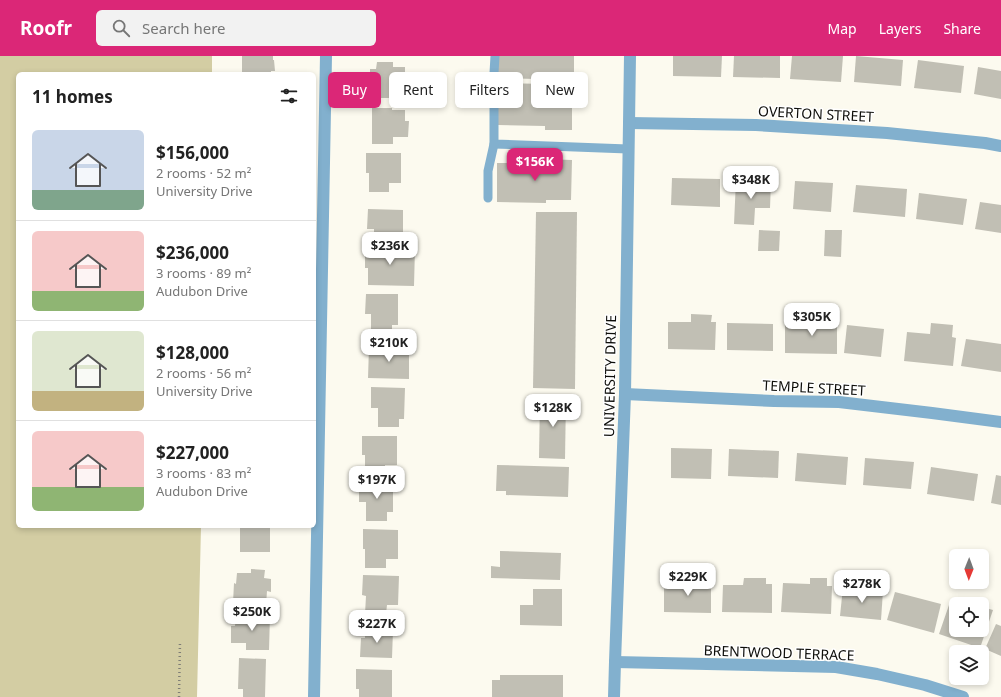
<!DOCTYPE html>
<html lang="en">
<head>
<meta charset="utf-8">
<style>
  :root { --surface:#fff; --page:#f2f2f2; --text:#222; --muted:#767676; --line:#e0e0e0; --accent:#db2777 }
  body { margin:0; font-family:"Noto Sans",sans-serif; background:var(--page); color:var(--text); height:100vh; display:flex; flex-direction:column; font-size:15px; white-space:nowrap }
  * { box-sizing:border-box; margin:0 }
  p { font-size:13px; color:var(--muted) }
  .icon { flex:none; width:22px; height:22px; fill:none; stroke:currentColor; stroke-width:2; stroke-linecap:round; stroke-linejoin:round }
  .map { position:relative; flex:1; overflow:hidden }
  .drawer { position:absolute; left:16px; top:16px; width:300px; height:456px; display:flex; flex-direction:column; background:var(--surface); border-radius:6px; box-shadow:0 2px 6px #0003 }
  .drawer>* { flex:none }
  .top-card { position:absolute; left:328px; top:16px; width:380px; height:36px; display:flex; gap:8px }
  .needle { width:26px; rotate:181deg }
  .controls { position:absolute; left:949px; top:493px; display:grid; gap:8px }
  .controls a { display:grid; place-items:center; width:40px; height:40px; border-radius:6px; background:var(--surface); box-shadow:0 2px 6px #0003; font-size:20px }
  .price { position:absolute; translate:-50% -34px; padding:0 9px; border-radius:8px; background:#fff; color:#222; font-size:13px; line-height:26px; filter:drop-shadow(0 1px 2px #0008) }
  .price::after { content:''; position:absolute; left:50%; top:24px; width:12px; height:9px; margin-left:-6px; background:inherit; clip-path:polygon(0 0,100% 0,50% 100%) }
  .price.active { background:var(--accent); color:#fff }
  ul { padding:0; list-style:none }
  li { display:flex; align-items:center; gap:12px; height:100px; padding:0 16px }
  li+li { border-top:1px solid var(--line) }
  li span { display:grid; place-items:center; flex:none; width:112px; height:80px; border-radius:6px; color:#555 }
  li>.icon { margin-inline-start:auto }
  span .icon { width:48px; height:48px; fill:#fffc; stroke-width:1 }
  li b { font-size:17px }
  h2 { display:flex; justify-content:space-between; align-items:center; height:48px; padding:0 16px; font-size:17px }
  .chip { padding:0 14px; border-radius:6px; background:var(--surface); box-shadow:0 2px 6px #0003; font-size:14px; line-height:36px }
  .chip.active { background:var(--accent); color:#fff }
  header { display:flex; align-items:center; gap:24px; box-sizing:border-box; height:56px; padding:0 20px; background:var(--accent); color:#fff }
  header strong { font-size:19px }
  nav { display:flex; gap:22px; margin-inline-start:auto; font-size:14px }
  .search { width:280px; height:36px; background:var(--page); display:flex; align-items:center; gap:10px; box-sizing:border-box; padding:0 14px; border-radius:6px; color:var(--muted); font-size:15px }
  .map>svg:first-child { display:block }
  .green { fill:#d3cda3 }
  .building { fill:#c1bfb4 }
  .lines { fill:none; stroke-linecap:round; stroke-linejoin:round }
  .path { stroke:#7e7d76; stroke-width:2.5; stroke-dasharray:1 3; stroke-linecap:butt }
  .service { stroke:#82b0ce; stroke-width:9 }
  .minor { stroke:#82b0ce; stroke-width:12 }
  .labels { text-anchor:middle; stroke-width:3; stroke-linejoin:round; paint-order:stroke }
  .street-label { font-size:14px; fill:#0e0e0a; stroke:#fff }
</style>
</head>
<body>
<header>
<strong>Roofr</strong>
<div class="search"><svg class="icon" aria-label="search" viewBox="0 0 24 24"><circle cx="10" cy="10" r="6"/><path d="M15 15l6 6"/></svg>Search here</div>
<nav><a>Map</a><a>Layers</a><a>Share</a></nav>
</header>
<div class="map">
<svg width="1001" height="641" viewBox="0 0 1001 641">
  <rect width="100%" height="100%" fill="#fcfaef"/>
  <polygon class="green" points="0,0 212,0 212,18 18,18 18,470 201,470 197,641 0,641"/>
  <g class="building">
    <polygon points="242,0 273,0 273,4 274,4 275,15 271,15 271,18 242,18"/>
    <polygon points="498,0 574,0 574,24 498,22"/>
    <polygon points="673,0 722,0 721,21 673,20"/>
    <polygon points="734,0 780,0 780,22 733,21"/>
    <polygon points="792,0 843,0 841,26 790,23"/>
    <polygon points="856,0 903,4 901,30 854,26"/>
    <polygon points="918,4 964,10 961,37 914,32"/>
    <polygon points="377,6 393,6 393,11 405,11 405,23 407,23 406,42 370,42 370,13 376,13"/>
    <polygon points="978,11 1001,15 1001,43 974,38"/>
    <polygon points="498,27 548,28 548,33 572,33 572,74 545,74 545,70 498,69"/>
    <polygon points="372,52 392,52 392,54 405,54 405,65 409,65 408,81 393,81 393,88 372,88"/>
    <polygon points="366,97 401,97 401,127 389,127 389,136 369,136 369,117 366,117"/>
    <polygon points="543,103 572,104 571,144 546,144 546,147 497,146 497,107 543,107"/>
    <polygon points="672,122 720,123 720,151 671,149"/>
    <polygon points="736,124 771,125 770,152 755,152 754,169 734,168"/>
    <polygon points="795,125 833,127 831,156 793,153"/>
    <polygon points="856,129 907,133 905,161 853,156"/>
    <polygon points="919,137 967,143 963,169 916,163"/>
    <polygon points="980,146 1001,149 1001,177 975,173"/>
    <polygon points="368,153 403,154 403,183 374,182 374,173 367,173"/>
    <polygon points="536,156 577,156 575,333 533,332"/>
    <polygon points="759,174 780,175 779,195 758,195"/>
    <polygon points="825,174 842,174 841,201 824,200"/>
    <polygon points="365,191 415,192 414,230 368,229 368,212 365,212"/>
    <polygon points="366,238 398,238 398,269 392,269 392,277 371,277 371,258 365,258"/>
    <polygon points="691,258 712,259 711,266 716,266 715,294 668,293 668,266 691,266"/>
    <polygon points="809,262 834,262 834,270 837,270 837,298 785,297 785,268 809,268"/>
    <polygon points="727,267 773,268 773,295 727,294"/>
    <polygon points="931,267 953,269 952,281 956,282 953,310 904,305 907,276 930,278"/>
    <polygon points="847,269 884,273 881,301 844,297"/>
    <polygon points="966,283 1001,288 1001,316 961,310"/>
    <polygon points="369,290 409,291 409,323 368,322"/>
    <polygon points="371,331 405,332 404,363 399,363 399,371 378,371 378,352 371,352"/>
    <polygon points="540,342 566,342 565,403 539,402"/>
    <polygon points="362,380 397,380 397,409 385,409 385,418 365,418 365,399 362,399"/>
    <polygon points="671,392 712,393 711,423 671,422"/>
    <polygon points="729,393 779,395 778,422 728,420"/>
    <polygon points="797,397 848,401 846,429 795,425"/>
    <polygon points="865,402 914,406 911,433 863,429"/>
    <polygon points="497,409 569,411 568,441 506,439 506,435 496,435"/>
    <polygon points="931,411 978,418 974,445 927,438"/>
    <polygon points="996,419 1001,420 1001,449 991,447"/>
    <polygon points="359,426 393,426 393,456 387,456 387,465 366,465 366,446 359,446"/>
    <rect x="240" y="470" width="30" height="26"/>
    <polygon points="363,473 398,474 398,503 386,503 386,512 365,512 365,493 363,493"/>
    <polygon points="500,495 561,497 560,524 491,522 491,510 500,511"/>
    <polygon points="251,513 265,514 264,522 271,523 271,536 267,535 266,549 233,547 234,527 236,528 237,517 251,517"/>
    <polygon points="363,519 399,520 398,549 387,549 386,558 365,558 366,540 362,539"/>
    <polygon points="744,522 766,522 766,528 772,528 772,557 722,556 723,529 743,529"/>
    <polygon points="810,522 827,522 827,530 832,530 831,558 781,556 783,527 810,528"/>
    <polygon points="664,526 711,526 711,557 664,556"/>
    <polygon points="843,531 883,535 881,564 840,560"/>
    <polygon points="533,533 562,533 562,570 520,569 520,549 533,549"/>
    <polygon points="895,536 941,548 934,577 887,564"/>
    <polygon points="949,549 956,551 956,574 982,574 982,551 993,554 980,592 939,578"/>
    <polygon points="249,558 270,559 269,594 246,594 246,587 231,587 231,570 235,570 236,560 249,561"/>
    <polygon points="996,568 1001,570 1001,600 985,593"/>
    <polygon points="365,573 393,574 392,602 360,601 361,582 365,582"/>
    <polygon points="239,602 266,603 265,641 243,641 243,633 238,633"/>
    <polygon points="356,613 392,614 392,641 359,641 359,633 356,633"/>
    <polygon points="500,619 563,619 563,641 492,641 492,624 500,624"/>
  </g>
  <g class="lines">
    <polyline class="path" points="179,641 180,585"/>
    <g class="service">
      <polyline points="494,17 495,0"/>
      <polyline points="494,34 494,88 628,93"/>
      <polyline points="488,142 488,115 494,88"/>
    </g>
    <g class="minor">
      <polyline points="629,67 756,69 887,77 985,87 1001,90"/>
      <polyline points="625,338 774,345 839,346 932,357 1001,366"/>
      <polyline points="615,606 836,611 877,618 925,629 963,641"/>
      <polyline points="314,641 326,0"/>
      <polyline points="614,641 615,606 625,338 630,0"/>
    </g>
  </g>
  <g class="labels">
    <g class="street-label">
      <text transform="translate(816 58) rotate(3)" y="5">OVERTON STREET</text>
      <text transform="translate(610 320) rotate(-89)" y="5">UNIVERSITY DRIVE</text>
      <text transform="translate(814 332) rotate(3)" y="5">TEMPLE STREET</text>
      <text transform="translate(779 597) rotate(2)" y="5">BRENTWOOD TERRACE</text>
    </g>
  </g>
</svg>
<div class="controls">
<a><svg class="needle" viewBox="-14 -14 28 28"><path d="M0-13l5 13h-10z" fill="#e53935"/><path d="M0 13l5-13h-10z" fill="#767676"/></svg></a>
<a><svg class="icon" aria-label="locate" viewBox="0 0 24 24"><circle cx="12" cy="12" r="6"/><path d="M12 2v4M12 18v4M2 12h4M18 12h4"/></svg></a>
<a><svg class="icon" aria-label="layers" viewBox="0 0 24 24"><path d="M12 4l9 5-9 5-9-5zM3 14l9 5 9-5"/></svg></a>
</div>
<b class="price active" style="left:535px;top:126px">$156K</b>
<b class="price" style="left:751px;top:144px">$348K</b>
<b class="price" style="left:390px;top:210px">$236K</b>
<b class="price" style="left:812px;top:281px">$305K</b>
<b class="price" style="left:389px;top:307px">$210K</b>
<b class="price" style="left:553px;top:372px">$128K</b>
<b class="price" style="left:377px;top:444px">$197K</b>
<b class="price" style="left:688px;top:541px">$229K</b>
<b class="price" style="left:862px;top:548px">$278K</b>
<b class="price" style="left:252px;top:576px">$250K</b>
<b class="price" style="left:377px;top:588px">$227K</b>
<div class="top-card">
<a class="chip active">Buy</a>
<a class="chip">Rent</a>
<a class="chip">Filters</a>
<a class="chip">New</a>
</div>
<section class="drawer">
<h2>11 homes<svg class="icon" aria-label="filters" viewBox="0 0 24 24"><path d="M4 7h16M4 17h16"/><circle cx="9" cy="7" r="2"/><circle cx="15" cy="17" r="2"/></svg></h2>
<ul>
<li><span style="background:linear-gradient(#c9d6e8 75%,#7fa58c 0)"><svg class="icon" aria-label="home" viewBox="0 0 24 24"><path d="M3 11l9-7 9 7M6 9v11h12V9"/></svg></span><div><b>$156,000</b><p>2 rooms · 52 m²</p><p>University Drive</p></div></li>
<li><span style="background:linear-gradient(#f6c9c9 75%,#8fb573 0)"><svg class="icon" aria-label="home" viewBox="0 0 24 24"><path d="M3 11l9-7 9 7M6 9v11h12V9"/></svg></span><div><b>$236,000</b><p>3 rooms · 89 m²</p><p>Audubon Drive</p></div></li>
<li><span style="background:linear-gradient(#dfe7d0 75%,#c2b280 0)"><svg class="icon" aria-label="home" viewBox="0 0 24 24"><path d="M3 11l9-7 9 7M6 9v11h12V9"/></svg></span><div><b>$128,000</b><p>2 rooms · 56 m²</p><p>University Drive</p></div></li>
<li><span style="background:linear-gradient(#f6c9c9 70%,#8fb573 0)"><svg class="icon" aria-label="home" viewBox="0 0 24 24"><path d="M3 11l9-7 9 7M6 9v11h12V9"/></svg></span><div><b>$227,000</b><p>3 rooms · 83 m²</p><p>Audubon Drive</p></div></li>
</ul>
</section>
</div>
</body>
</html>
